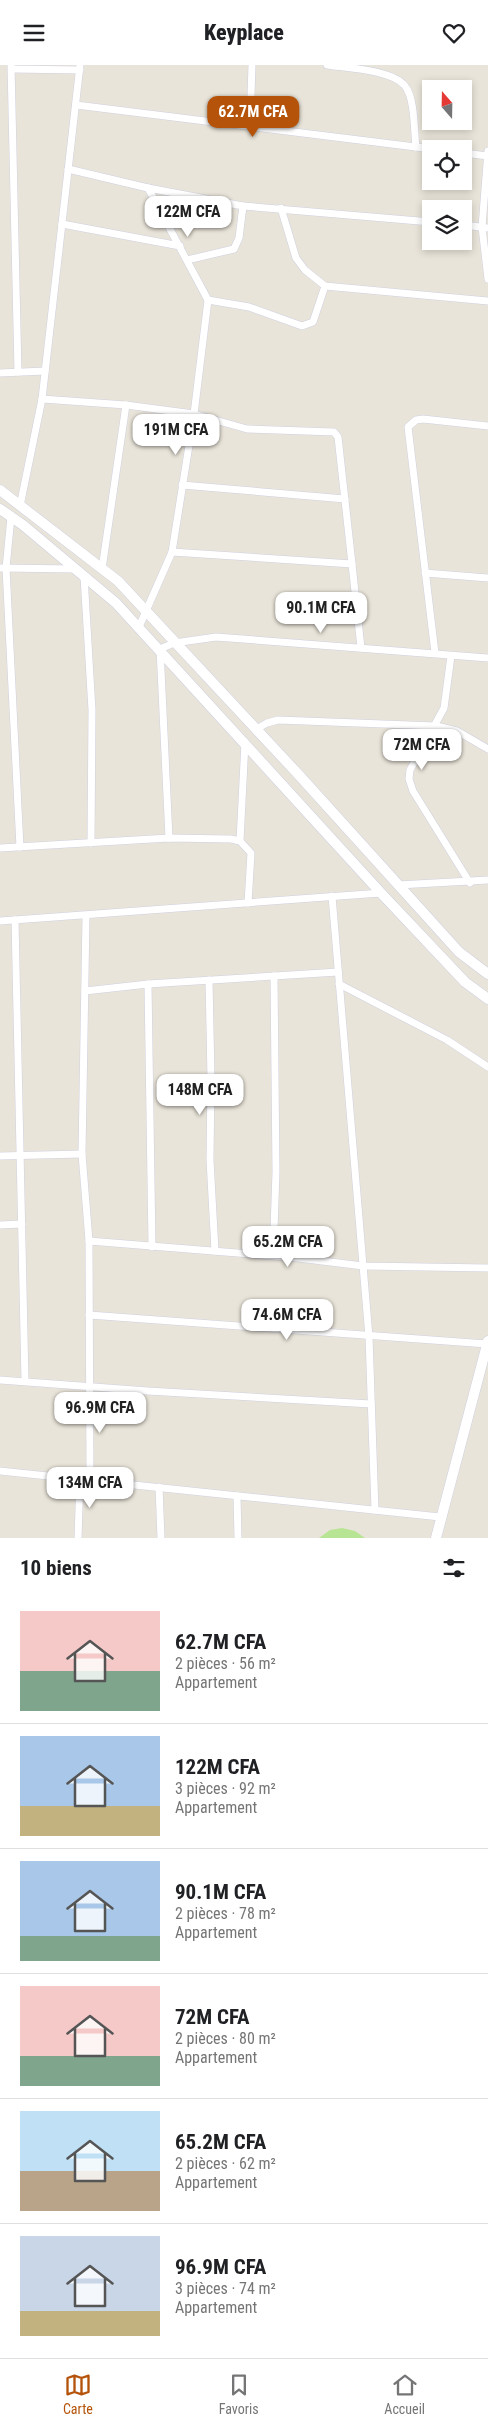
<!DOCTYPE html>
<html lang="fr">
<head>
<meta charset="utf-8">
<style>
  :root { --surface:#fff; --page:#f6f6f6; --text:#202124; --muted:#757577; --line:#e0e0e0; --accent:#b45309 }
  body { margin:0; font-family:"Roboto Condensed",sans-serif; background:var(--page); color:var(--text); height:100vh; display:flex; flex-direction:column; font-size:19px; white-space:nowrap }
  * { box-sizing:border-box; margin:0 }
  p { font-size:16px; color:var(--muted) }
  .icon { flex:none; width:28px; height:28px; fill:none; stroke:currentColor; stroke-width:2; stroke-linecap:round; stroke-linejoin:round }
  .map { position:relative; height:1473px; overflow:hidden }
  .panel { display:flex; flex-direction:column; background:var(--surface); flex:1 }
  .panel>* { flex:none }
  .needle { width:32px; rotate:340deg }
  .tools { position:absolute; left:422px; top:15px; display:grid; gap:10px }
  .tools a { display:grid; place-items:center; width:50px; height:50px; border-radius:0px; background:var(--surface); box-shadow:0 2px 8px #0003; font-size:25px }
  .price { position:absolute; translate:-50% -42px; padding:0 11px; border-radius:10px; background:#fff; color:#222; font-size:16px; line-height:32px; filter:drop-shadow(0 1px 2px #0008) }
  .price::after { content:''; position:absolute; left:50%; top:30px; width:15px; height:11px; margin-left:-8px; background:inherit; clip-path:polygon(0 0,100% 0,50% 100%) }
  .price.current { background:var(--accent); color:#fff }
  ul { padding:0; list-style:none }
  li { display:flex; align-items:center; gap:15px; height:125px; padding:0 20px }
  li+li { border-top:1px solid var(--line) }
  li span { display:grid; place-items:center; flex:none; width:140px; height:100px; border-radius:0px; color:#555 }
  li>.icon { margin-inline-start:auto }
  span .icon { width:60px; height:60px; fill:#fffc; stroke-width:1 }
  li b { font-size:21px }
  h2 { display:flex; justify-content:space-between; align-items:center; height:60px; padding:0 20px; font-size:21px }
  header { display:flex; justify-content:space-between; align-items:center; height:65px; padding:0 20px; background:var(--surface); font-size:22px; font-weight:800 }
  .tabs { display:flex; justify-content:space-around; align-items:center; height:70px; border-top:1px solid var(--line); background:var(--surface); font-size:14px; color:var(--muted) }
  .tabs a { display:grid; justify-items:center; gap:2px }
  .tabs .current { color:var(--accent) }
  .map>svg:first-child { display:block }
  .pitch { fill:#b8e593 }
  .lines { fill:none; stroke-linecap:round; stroke-linejoin:round }
  .street-casing { stroke:#cfd0e0; stroke-width:8 }
  .secondary-casing { stroke:#cfd0e0; stroke-width:11 }
  .street { stroke:#fff; stroke-width:7 }
  .secondary { stroke:#fff; stroke-width:10 }
</style>
</head>
<body>
<header><svg class="icon" aria-label="menu" viewBox="0 0 24 24"><path d="M4 6h16M4 12h16M4 18h16"/></svg>Keyplace<svg class="icon" aria-label="heart" viewBox="0 0 24 24"><path d="M12 20l-8-8c-3-5 5-10 8-4 3-6 11-1 8 4z"/></svg></header>
<div class="map">
<svg width="488" height="1473" viewBox="0 0 488 1473">
  <rect width="100%" height="100%" fill="#e9e4d9"/>
  <polygon class="pitch" points="342,1463 355,1466 365,1473 319,1473 330,1465"/>
  <g class="lines">
    <g class="street-casing">
      <g id="street">
        <polyline points="11,0 18,307"/>
        <path d="M 327,0 C 347,3 393,5 405,21 C 415,33 414,66 416,82"/>
        <polyline points="12,4 80,5"/>
        <polyline points="76,40 432,84"/>
        <polyline points="250,62 252,0"/>
        <polyline points="488,86 482,162 488,214"/>
        <polyline points="464,88 488,91"/>
        <polyline points="68,104 148,123 243,141 431,157"/>
        <polyline points="281,143 296,193 305,205 325,221 488,236"/>
        <polyline points="62,159 180,181"/>
        <polyline points="464,160 488,163"/>
        <polyline points="187,195 234,184 239,173 243,141"/>
        <polyline points="208,235 249,242 302,261 313,257 325,221"/>
        <polyline points="0,308 45,306"/>
        <polyline points="42,334 126,340 194,349 247,364 334,367 338,372 352,499"/>
        <polyline points="182,420 345,434"/>
        <polyline points="20,441 42,334 80,0"/>
        <polyline points="11,452 6,503 20,782"/>
        <polyline points="172,487 352,499 361,583"/>
        <polyline points="0,503 76,504"/>
        <polyline points="102,504 126,340"/>
        <polyline points="425,508 488,513"/>
        <polyline points="84,511 92,645 91,778"/>
        <polyline points="139,562 172,487 194,349 208,235 148,123"/>
        <polyline points="435,588 408,362 416,355 423,354 488,361"/>
        <polyline points="451,591 444,643 410,705 409,714 413,726 470,818"/>
        <polyline points="255,665 267,658 278,655 436,661 457,666 488,684"/>
        <polyline points="169,773 160,584 174,578 216,572 488,593"/>
        <polyline points="240,776 245,677"/>
        <polyline points="0,783 169,773 231,774 240,776 251,788 248,838"/>
        <polyline points="398,820 488,815"/>
        <polyline points="332,831 369,1272 375,1445"/>
        <polyline points="86,851 82,1089 89,1176 90,1415"/>
        <polyline points="15,855 25,1316"/>
        <polyline points="0,856 381,828"/>
        <polyline points="274,911 276,1107 274,1164 278,1191"/>
        <polyline points="209,915 211,1013 210,1095 215,1186"/>
        <polyline points="148,919 152,1182"/>
        <polyline points="339,919 447,975 488,1002"/>
        <polyline points="85,926 148,919 338,907"/>
        <polyline points="0,1091 82,1089"/>
        <polyline points="0,1160 22,1159"/>
        <polyline points="89,1176 298,1193 363,1201 488,1203"/>
        <polyline points="89,1250 487,1279"/>
        <polyline points="0,1315 148,1326 371,1339"/>
        <polyline points="0,1406 440,1452"/>
        <polyline points="159,1422 161,1473"/>
        <polyline points="237,1431 238,1473"/>
        <polyline points="78,1473 80,1414"/>
      </g>
    </g>
    <g class="secondary-casing">
      <g id="secondary">
        <polyline points="0,425 118,516 298,709 459,887 488,909"/>
        <polyline points="0,444 23,460 116,538 381,828 465,917 488,934"/>
        <polyline points="436,1473 488,1276"/>
      </g>
    </g>
    <use href="#street" class="street"/>
    <use href="#secondary" class="secondary"/>
  </g>
</svg>
<div class="tools">
<a><svg class="needle" viewBox="-14 -14 28 28"><path d="M0-13l5 13h-10z" fill="#e53935"/><path d="M0 13l5-13h-10z" fill="#757577"/></svg></a>
<a><svg class="icon" aria-label="locate" viewBox="0 0 24 24"><circle cx="12" cy="12" r="6"/><path d="M12 2v4M12 18v4M2 12h4M18 12h4"/></svg></a>
<a><svg class="icon" aria-label="layers" viewBox="0 0 24 24"><path d="M12 4l9 5-9 5-9-5zM3 14l9 5 9-5"/></svg></a>
</div>
<b class="price current" style="left:253px;top:73px">62.7M CFA</b>
<b class="price" style="left:188px;top:173px">122M CFA</b>
<b class="price" style="left:176px;top:391px">191M CFA</b>
<b class="price" style="left:321px;top:569px">90.1M CFA</b>
<b class="price" style="left:422px;top:706px">72M CFA</b>
<b class="price" style="left:200px;top:1051px">148M CFA</b>
<b class="price" style="left:288px;top:1203px">65.2M CFA</b>
<b class="price" style="left:287px;top:1276px">74.6M CFA</b>
<b class="price" style="left:100px;top:1369px">96.9M CFA</b>
<b class="price" style="left:90px;top:1444px">134M CFA</b>
</div>
<section class="panel">
<h2>10 biens<svg class="icon" aria-label="filters" viewBox="0 0 24 24"><path d="M4 7h16M4 17h16"/><circle cx="9" cy="7" r="2"/><circle cx="15" cy="17" r="2"/></svg></h2>
<ul>
<li><span style="background:linear-gradient(#f6c9c9 60%,#7fa58c 0)"><svg class="icon" aria-label="home" viewBox="0 0 24 24"><path d="M3 11l9-7 9 7M6 9v11h12V9"/></svg></span><div><b>62.7M CFA</b><p>2 pièces · 56 m²</p><p>Appartement</p></div></li>
<li><span style="background:linear-gradient(#a9c7e8 70%,#c2b280 0)"><svg class="icon" aria-label="home" viewBox="0 0 24 24"><path d="M3 11l9-7 9 7M6 9v11h12V9"/></svg></span><div><b>122M CFA</b><p>3 pièces · 92 m²</p><p>Appartement</p></div></li>
<li><span style="background:linear-gradient(#a9c7e8 75%,#7fa58c 0)"><svg class="icon" aria-label="home" viewBox="0 0 24 24"><path d="M3 11l9-7 9 7M6 9v11h12V9"/></svg></span><div><b>90.1M CFA</b><p>2 pièces · 78 m²</p><p>Appartement</p></div></li>
<li><span style="background:linear-gradient(#f6c9c9 70%,#7fa58c 0)"><svg class="icon" aria-label="home" viewBox="0 0 24 24"><path d="M3 11l9-7 9 7M6 9v11h12V9"/></svg></span><div><b>72M CFA</b><p>2 pièces · 80 m²</p><p>Appartement</p></div></li>
<li><span style="background:linear-gradient(#bfe0f5 60%,#b9a48a 0)"><svg class="icon" aria-label="home" viewBox="0 0 24 24"><path d="M3 11l9-7 9 7M6 9v11h12V9"/></svg></span><div><b>65.2M CFA</b><p>2 pièces · 62 m²</p><p>Appartement</p></div></li>
<li><span style="background:linear-gradient(#c9d6e8 75%,#c2b280 0)"><svg class="icon" aria-label="home" viewBox="0 0 24 24"><path d="M3 11l9-7 9 7M6 9v11h12V9"/></svg></span><div><b>96.9M CFA</b><p>3 pièces · 74 m²</p><p>Appartement</p></div></li>
</ul>
</section>
<nav class="tabs">
<a class="current"><svg class="icon" aria-label="map" viewBox="0 0 24 24"><path d="M3 6l6-2 6 2 6-2v14l-6 2-6-2-6 2zM9 4v14M15 6v14"/></svg>Carte</a>
<a><svg class="icon" aria-label="saved" viewBox="0 0 24 24"><path d="M7 4h10v16l-5-4-5 4z"/></svg>Favoris</a>
<a><svg class="icon" aria-label="home" viewBox="0 0 24 24"><path d="M3 11l9-7 9 7M6 9v11h12V9"/></svg>Accueil</a>
</nav>
</body>
</html>
